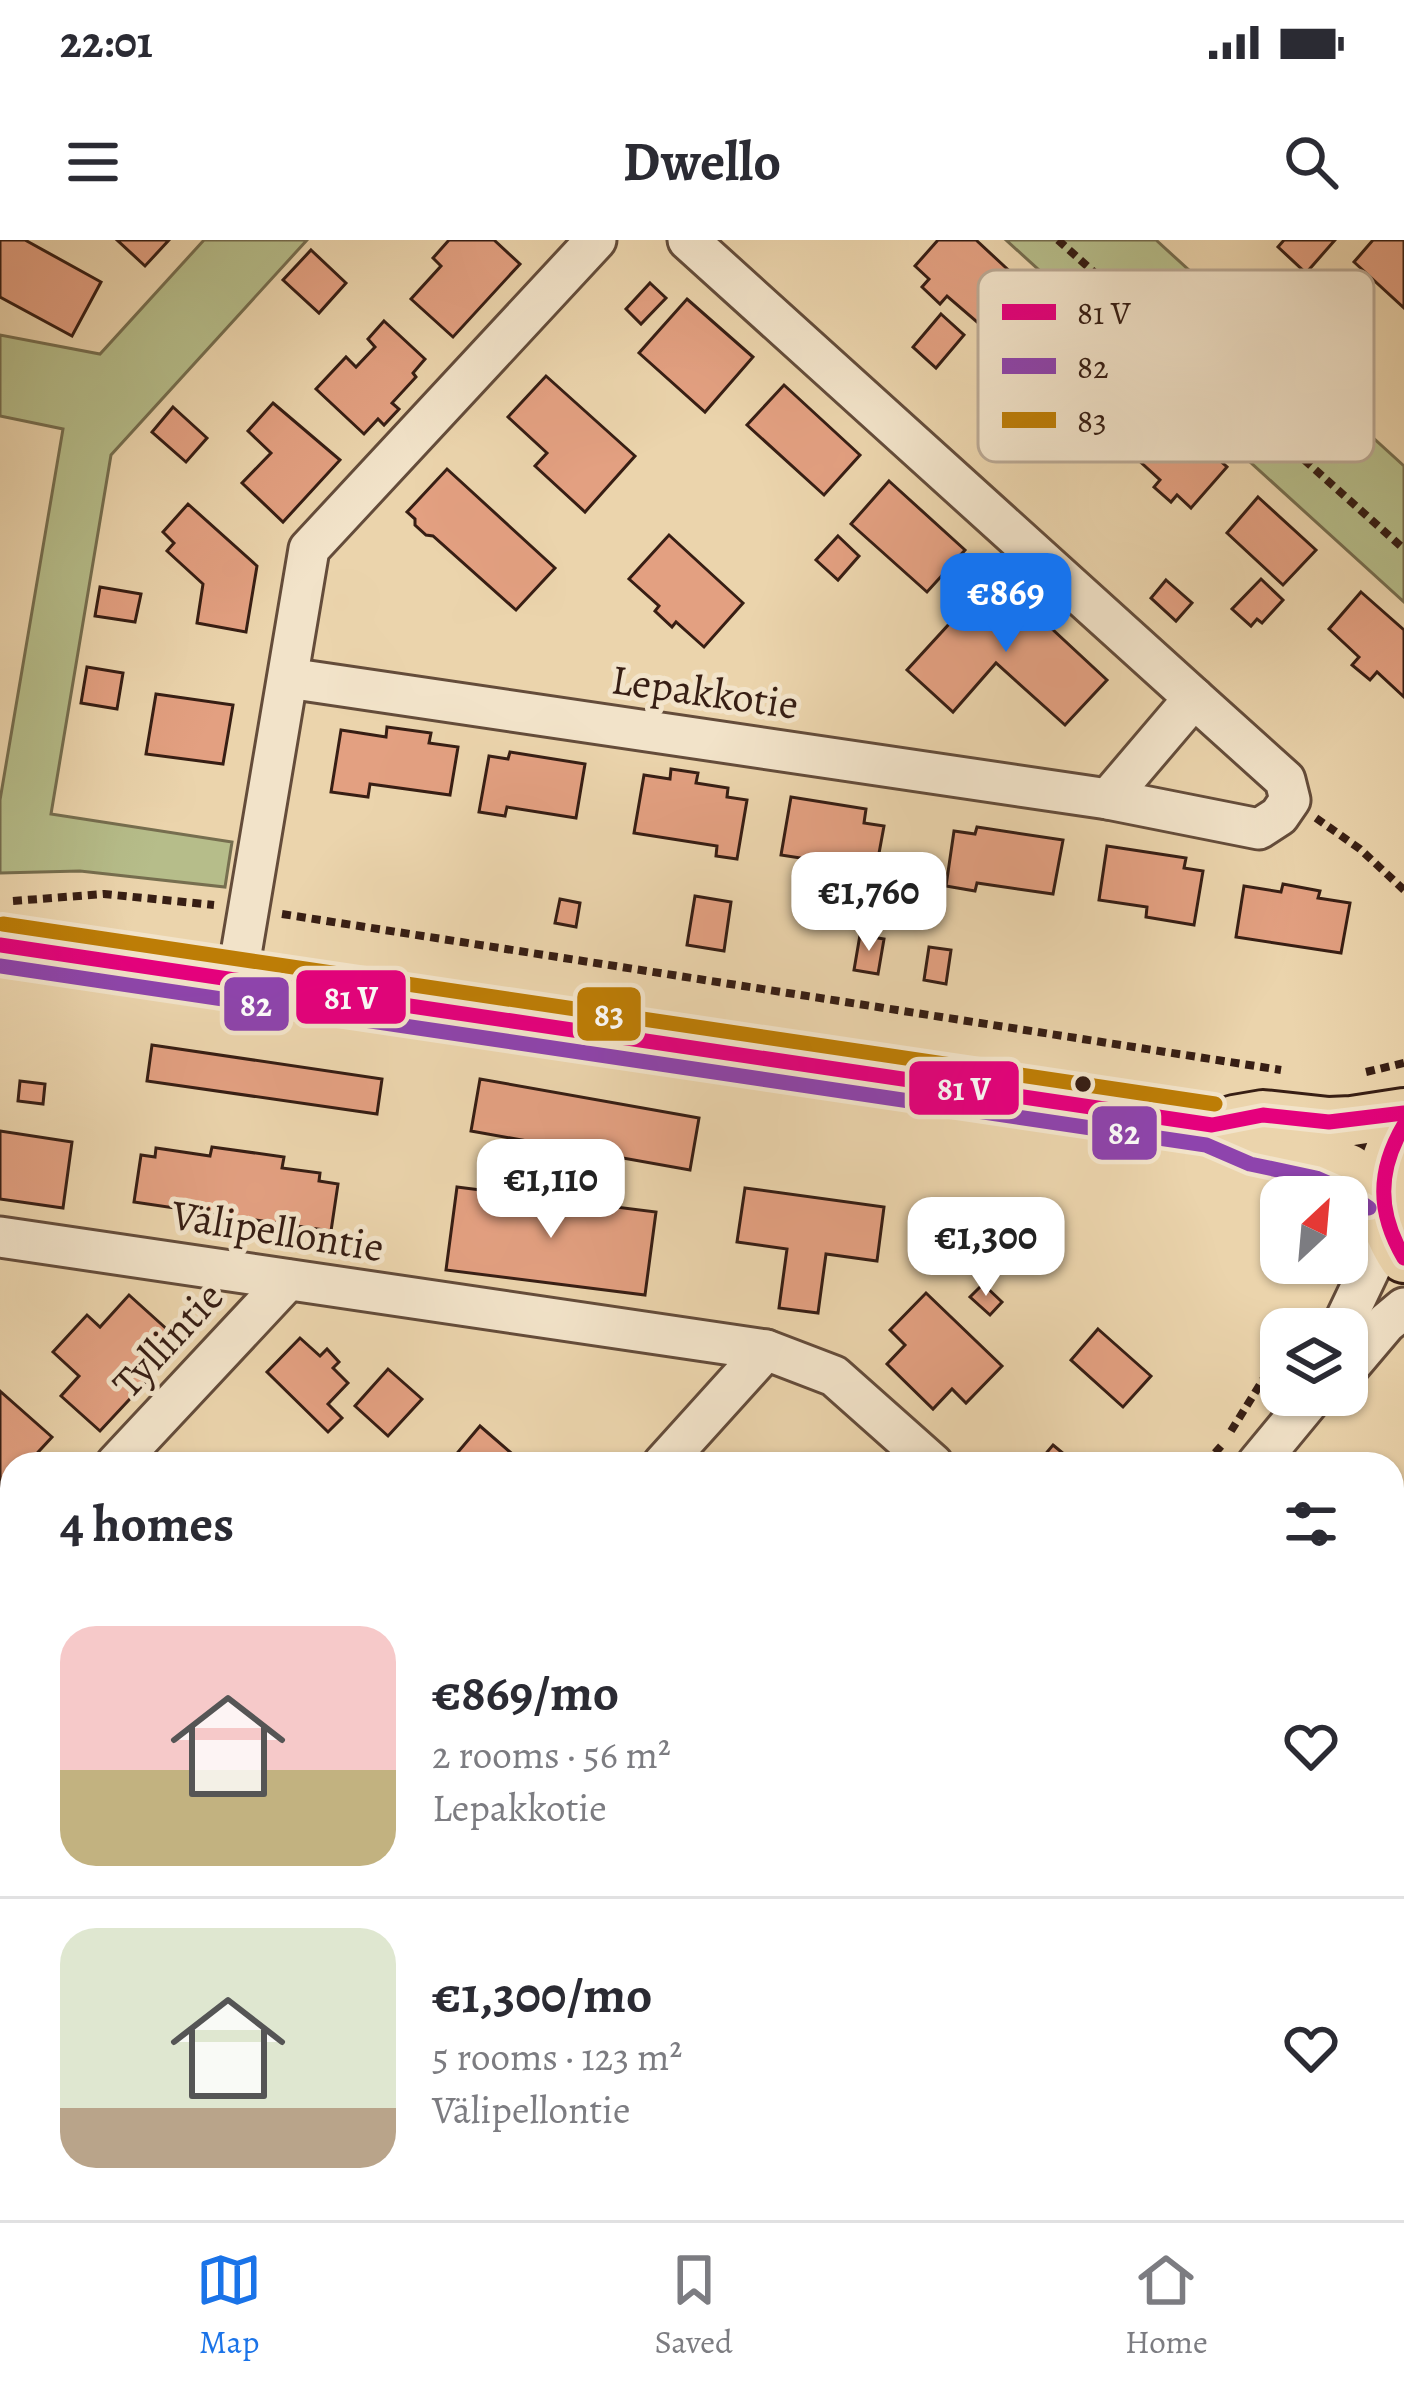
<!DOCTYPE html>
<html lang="en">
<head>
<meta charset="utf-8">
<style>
  :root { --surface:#fff; --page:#f2f2f3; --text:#2b2b33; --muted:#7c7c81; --line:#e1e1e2; --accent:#1a73e8 }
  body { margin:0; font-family:Alegreya,serif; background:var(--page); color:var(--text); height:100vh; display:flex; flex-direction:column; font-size:45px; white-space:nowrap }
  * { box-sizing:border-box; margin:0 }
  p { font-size:39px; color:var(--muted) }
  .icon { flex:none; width:66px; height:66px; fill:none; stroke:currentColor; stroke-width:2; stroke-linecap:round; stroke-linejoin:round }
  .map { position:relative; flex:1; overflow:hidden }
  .panel { position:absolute; left:0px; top:1212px; width:1404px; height:768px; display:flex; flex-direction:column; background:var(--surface); border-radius:36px 36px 0 0; box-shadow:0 3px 9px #0004 }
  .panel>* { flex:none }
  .needle { width:78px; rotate:26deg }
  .tools { position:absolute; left:1260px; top:936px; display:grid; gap:24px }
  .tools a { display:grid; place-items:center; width:108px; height:108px; border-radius:24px; background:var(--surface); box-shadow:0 3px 9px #0004; font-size:60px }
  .price { position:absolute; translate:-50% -102px; padding:0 27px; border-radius:24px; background:#fff; color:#222; font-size:39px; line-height:78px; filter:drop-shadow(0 3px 6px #0008) }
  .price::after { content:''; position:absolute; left:50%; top:72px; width:36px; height:27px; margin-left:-18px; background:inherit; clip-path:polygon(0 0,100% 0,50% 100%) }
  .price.active { background:var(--accent); color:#fff }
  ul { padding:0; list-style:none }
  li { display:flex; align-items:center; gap:36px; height:300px; padding:0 60px }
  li+li { border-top:3px solid var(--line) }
  li span { display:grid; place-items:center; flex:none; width:336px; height:240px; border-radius:36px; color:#555 }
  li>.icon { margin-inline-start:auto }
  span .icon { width:144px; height:144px; fill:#fffc; stroke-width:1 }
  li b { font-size:51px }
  h2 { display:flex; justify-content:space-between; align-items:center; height:144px; padding:0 60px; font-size:51px }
  .status { display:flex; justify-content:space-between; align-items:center; height:84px; padding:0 60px; background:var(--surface); direction:ltr }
  .status svg { height:33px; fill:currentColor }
  header { display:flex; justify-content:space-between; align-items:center; height:156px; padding:0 60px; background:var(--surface); font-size:54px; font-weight:700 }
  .menu { display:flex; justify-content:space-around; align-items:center; height:168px; border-top:3px solid var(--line); background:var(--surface); font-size:33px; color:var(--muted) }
  .menu a { display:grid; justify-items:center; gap:6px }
  .menu .active { color:var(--accent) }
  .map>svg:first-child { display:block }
  .green { fill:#b6bd8a; stroke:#766e4f; stroke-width:3 }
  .building { fill:#e3a081; stroke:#371e14; stroke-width:3 }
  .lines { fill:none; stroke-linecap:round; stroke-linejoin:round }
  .minor-casing { stroke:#644c3a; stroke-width:45 }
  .major-casing { stroke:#371e14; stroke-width:54 }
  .path { stroke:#371e14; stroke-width:8; stroke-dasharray:9 6; stroke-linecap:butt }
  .minor { stroke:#f2e3c9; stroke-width:39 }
  .major { stroke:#ebd4ac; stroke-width:48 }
  .bus-1-casing { stroke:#f2e3c9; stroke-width:24 }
  .bus-2-casing { stroke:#f2e3c9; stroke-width:24 }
  .bus-3-casing { stroke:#f2e3c9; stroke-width:24 }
  .bus-1 { stroke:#e5007d; stroke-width:15 }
  .bus-2 { stroke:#8e44ad; stroke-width:15 }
  .bus-3 { stroke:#bd7d06; stroke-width:15 }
  .bus-dot { fill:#371e14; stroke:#f2e3c9; stroke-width:4.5 }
  .labels { text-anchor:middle; stroke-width:10; stroke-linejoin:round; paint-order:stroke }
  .street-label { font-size:42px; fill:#371e14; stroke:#f2e3c9 }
  .key { fill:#f2e3c9; stroke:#baa893; stroke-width:3 }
  .key-label { font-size:33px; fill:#371e14 }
  .line-badge { stroke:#f2e3c9; stroke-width:4.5 }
  .badge-label { font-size:33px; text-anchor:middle; font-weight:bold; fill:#fff }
</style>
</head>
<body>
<div class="status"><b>22:01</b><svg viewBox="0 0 49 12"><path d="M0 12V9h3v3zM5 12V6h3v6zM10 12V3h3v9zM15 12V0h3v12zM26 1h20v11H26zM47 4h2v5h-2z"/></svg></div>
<header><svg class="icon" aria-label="menu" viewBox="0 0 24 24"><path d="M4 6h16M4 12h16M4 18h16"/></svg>Dwello<svg class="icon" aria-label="search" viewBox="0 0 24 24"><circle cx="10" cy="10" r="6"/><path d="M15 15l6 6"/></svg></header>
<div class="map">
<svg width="1404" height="1980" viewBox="0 0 1404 1980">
  <rect width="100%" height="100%" fill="#ebd4ac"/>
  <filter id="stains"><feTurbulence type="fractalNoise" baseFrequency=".00167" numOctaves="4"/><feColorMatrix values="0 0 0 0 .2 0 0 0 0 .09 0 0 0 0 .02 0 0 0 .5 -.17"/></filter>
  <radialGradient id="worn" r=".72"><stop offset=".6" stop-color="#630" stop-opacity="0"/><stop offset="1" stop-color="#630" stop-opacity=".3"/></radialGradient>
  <g class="green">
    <polygon points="204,0 307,0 111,215 51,574 232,602 225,647 80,631 0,633 0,560 63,189 0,176 0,95 100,114"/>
    <polygon points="1006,0 1156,0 1404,226 1404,362"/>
    <polygon points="0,1599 12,1610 12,1968 409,1968 422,1980 0,1980"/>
    <polygon points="1103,1968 1273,1968 1286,1980 1092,1980"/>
  </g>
  <g class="building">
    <polygon points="0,0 25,0 101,42 72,96 0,57"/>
    <polygon points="117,0 169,0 145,26"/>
    <polygon points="449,0 494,0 520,24 453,97 411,59 441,26 433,18"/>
    <polygon points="938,0 976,0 1017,38 977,82 947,56 940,64 922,47 929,39 915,26"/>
    <polygon points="1284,0 1335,0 1306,33 1278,7"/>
    <polygon points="1373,0 1404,0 1404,68 1354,22"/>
    <polygon points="311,10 346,43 319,73 283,40"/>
    <polygon points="650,43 666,58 641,84 626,69"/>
    <polygon points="687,59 753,117 705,172 639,113"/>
    <polygon points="941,74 964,95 936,128 913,107"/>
    <polygon points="384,81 425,119 413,133 416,137 392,163 399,169 384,185 378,179 364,194 316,149 346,117 356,127 375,107 368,99"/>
    <polygon points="546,136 635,216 585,272 535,226 547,213 508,177"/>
    <polygon points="784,145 860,215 824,255 747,185"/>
    <polygon points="273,163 340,220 283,282 242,243 271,213 248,191"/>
    <polygon points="173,167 207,198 186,222 152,192"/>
    <polygon points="1160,167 1227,227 1191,268 1177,255 1171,262 1154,247 1160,240 1124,207"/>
    <polygon points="447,229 555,328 516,370 433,296 426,295 415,285 415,279 407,272"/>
    <polygon points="889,241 965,310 927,352 851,284"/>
    <polygon points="1258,257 1316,310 1283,345 1227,293"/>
    <polygon points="188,264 257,326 246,392 197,383 203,344 167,311 174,303 163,292"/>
    <polygon points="669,295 743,363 704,407 676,382 672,387 655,371 659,366 629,339"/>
    <polygon points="838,296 859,316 838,340 816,320"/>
    <polygon points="994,335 1107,440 1065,485 996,423 953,472 907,430"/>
    <polygon points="1261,339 1283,360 1262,383 1257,379 1251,386 1232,369"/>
    <polygon points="1166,340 1192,363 1176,381 1151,358"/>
    <polygon points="100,347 141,354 135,382 95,376"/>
    <polygon points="1361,352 1404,390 1404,457 1377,432 1370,440 1352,425 1359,417 1329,389"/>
    <polygon points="87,427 123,433 117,469 81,463"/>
    <polygon points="156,454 233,465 223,524 146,514"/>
    <polygon points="387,487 431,493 429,503 458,507 450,555 370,544 368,557 331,552 341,490 386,497"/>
    <polygon points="510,512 585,524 576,578 507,567 505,576 479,572 489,516 508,519"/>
    <polygon points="671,529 698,533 696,543 728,548 727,557 747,560 737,619 716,616 717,606 634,593 644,535 670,539"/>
    <polygon points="791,557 866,569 864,583 884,586 875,635 820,626 820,621 781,615"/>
    <polygon points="977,587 1063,600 1053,654 977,643 975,651 946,646 954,591 975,594"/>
    <polygon points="1107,606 1186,618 1184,628 1203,631 1194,685 1146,677 1147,667 1099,660"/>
    <polygon points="1283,644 1320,651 1318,658 1350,663 1341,713 1236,697 1244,646 1281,652"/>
    <polygon points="695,656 731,662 724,711 687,705"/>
    <polygon points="560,659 580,663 576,687 555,683"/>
    <polygon points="860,695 884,699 878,734 854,730"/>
    <polygon points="929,707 951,710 946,744 924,740"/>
    <polygon points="152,805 382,839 377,874 147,841"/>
    <polygon points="480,839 699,878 690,930 471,891"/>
    <polygon points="20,841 45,844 43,864 18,861"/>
    <polygon points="0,891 72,902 63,968 0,959"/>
    <polygon points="212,907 284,917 282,928 320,933 319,941 338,944 331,991 134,962 141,915 155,917 156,908 210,916"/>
    <polygon points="457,947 656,972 645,1055 446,1030"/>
    <polygon points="745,948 884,967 877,1021 826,1014 818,1073 779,1068 787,1009 737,1002"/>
    <polygon points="999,963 1017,980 1005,993 986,977"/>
    <polygon points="983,1044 1002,1062 990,1075 970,1057"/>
    <polygon points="926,1053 1002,1126 966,1163 952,1149 933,1169 887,1124 905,1105 890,1090"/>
    <polygon points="129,1055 170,1092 142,1122 154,1133 100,1191 61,1156 79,1136 53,1112 87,1075 100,1087"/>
    <polygon points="1098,1089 1151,1136 1123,1167 1071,1120"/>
    <polygon points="300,1098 320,1116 327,1109 339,1122 333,1128 348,1143 328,1164 342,1178 328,1192 267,1132"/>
    <polygon points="388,1129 422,1159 388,1196 355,1166"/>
    <polygon points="0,1151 52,1197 28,1223 12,1224 12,1285 6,1291 0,1286"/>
    <polygon points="480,1186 524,1224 471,1224 458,1212"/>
    <polygon points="1053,1205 1076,1224 1037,1224"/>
    <polygon points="1392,1274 1404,1284 1404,1376 1392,1365"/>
    <polygon points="1392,1524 1404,1534 1404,1582 1392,1597"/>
    <polygon points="1404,1938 1404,1980 1374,1980 1370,1976 1378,1968 1392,1968 1392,1952"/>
    <polygon points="785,1968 845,1968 859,1980 798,1980"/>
    <polygon points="957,1968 1056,1968 1045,1980 946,1980"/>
  </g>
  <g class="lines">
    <g class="minor-casing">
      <g id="minor">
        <polyline points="288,438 1108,559 1194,458 688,0"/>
        <polyline points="1108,559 1259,589 1279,576 1290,560 1285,540 1194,458"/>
        <polyline points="237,738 309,309 596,0"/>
        <polyline points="0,997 766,1110 834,1136 933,1224"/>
        <polyline points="1341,1089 1372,1024 1386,983"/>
        <polyline points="1347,1129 1386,1083 1404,1068"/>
        <polyline points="116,1224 288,1040"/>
        <polyline points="663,1224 766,1110"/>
        <polyline points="1257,1224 1314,1155"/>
        <polyline points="0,1349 12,1336"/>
        <polyline points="1392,1461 1404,1472"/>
        <polyline points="0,1573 12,1583"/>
        <polyline points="437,1968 451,1980"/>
        <polyline points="1314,1968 1327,1980"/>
        <polyline points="582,1980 593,1968"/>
      </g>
    </g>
    <g class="major-casing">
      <g id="major">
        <polyline points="0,705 1212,885 1256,904 1322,918 1349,929 1381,950"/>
        <polyline points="1234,880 1263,875 1329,882 1352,881 1404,873"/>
        <path d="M 1404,885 C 1374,928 1375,975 1404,1018"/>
      </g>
    </g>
    <g class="path">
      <polyline points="1058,0 1404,309"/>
      <polyline points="1316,578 1360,609 1404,650"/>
      <polyline points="13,661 104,654 214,665"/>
      <polyline points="282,674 1281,830"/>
      <polyline points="1366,832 1404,823"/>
      <polyline points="1317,1023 1324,1041"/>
      <polyline points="1294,1089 1304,1073"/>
      <polyline points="1231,1191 1281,1111"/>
      <polyline points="1205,1224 1223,1204"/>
      <polyline points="1392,1398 1404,1409"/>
      <polyline points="0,1693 12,1706"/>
      <polyline points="241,1968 265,1980"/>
      <polyline points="523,1980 534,1968"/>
    </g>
    <use href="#minor" class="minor"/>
    <use href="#major" class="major"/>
    <g class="bus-1-casing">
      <g id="bus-1">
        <polyline points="0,705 1212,885 1263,875 1329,882 1404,873"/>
        <path d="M 1404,885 C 1377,931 1377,972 1404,1018"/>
      </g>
    </g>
    <g class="bus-2-casing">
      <polyline id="bus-2" points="0,726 1206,905 1250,924 1316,938 1339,948 1369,968"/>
    </g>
    <g class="bus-3-casing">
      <polyline id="bus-3" points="3,684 1215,864"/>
    </g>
    <use href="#bus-1" class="bus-1"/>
    <use href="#bus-2" class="bus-2"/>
    <use href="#bus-3" class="bus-3"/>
  </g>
  <circle class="bus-dot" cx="1083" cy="844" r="10"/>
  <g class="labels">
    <g class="street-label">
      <text transform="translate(705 451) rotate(8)" y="15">Lepakkotie</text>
      <text transform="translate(278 990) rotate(9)" y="15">Välipellontie</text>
      <text transform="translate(167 1099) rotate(-47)" y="15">Tyllintie</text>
    </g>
  </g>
  <rect x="978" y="30" width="396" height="192" rx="18" class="key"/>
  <rect x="1002" y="64" width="54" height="16" fill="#e5007d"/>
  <rect x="1002" y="118" width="54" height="16" fill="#8e44ad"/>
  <rect x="1002" y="172" width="54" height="16" fill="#bd7d06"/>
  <g class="key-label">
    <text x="1077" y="84">81 V</text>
    <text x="1077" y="138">82</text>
    <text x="1077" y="192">83</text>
  </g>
  <g class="line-badge">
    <rect x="294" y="728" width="114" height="58" rx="12" fill="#e5007d"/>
    <rect x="222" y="735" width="69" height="58" rx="12" fill="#8e44ad"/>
    <rect x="575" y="745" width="68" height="58" rx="12" fill="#bd7d06"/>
    <rect x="907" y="819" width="114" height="58" rx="12" fill="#e5007d"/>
    <rect x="1090" y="864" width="69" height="58" rx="12" fill="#8e44ad"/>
  </g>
  <g class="badge-label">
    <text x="351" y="769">81 V</text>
    <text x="256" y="776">82</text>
    <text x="609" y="786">83</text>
    <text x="964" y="860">81 V</text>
    <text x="1124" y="904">82</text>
  </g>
  <rect width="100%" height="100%" filter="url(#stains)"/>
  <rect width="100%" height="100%" fill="url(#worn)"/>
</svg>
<div class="tools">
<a><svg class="needle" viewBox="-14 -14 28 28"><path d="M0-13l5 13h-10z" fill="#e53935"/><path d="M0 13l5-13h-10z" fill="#7c7c81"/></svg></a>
<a><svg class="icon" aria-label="layers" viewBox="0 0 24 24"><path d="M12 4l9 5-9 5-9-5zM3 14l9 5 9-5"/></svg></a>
</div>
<b class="price active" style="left:1006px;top:415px">€869</b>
<b class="price" style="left:869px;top:714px">€1,760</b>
<b class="price" style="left:551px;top:1001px">€1,110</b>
<b class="price" style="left:986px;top:1059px">€1,300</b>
<section class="panel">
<h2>4 homes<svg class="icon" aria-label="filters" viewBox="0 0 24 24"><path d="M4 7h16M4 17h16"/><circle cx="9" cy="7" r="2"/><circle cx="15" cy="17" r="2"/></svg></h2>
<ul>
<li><span style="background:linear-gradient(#f6c9c9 60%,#c2b280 0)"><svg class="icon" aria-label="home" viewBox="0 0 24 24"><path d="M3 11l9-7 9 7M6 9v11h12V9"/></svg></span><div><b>€869/mo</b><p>2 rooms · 56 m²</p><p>Lepakkotie</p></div><svg class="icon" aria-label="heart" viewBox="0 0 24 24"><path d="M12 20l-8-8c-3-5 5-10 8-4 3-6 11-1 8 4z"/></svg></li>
<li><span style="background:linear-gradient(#dfe7d0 75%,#b9a48a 0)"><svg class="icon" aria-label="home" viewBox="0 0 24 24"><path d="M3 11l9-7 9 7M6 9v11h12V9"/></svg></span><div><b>€1,300/mo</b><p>5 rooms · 123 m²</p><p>Välipellontie</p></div><svg class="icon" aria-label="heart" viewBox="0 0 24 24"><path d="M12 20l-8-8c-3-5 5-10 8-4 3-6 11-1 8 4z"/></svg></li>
</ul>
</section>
</div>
<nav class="menu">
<a class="active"><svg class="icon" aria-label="map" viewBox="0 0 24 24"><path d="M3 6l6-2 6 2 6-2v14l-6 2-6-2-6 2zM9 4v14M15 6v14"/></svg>Map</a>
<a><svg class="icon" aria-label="saved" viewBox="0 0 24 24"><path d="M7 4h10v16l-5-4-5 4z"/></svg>Saved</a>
<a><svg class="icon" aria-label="home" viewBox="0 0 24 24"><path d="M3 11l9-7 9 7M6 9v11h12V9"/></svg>Home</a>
</nav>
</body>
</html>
